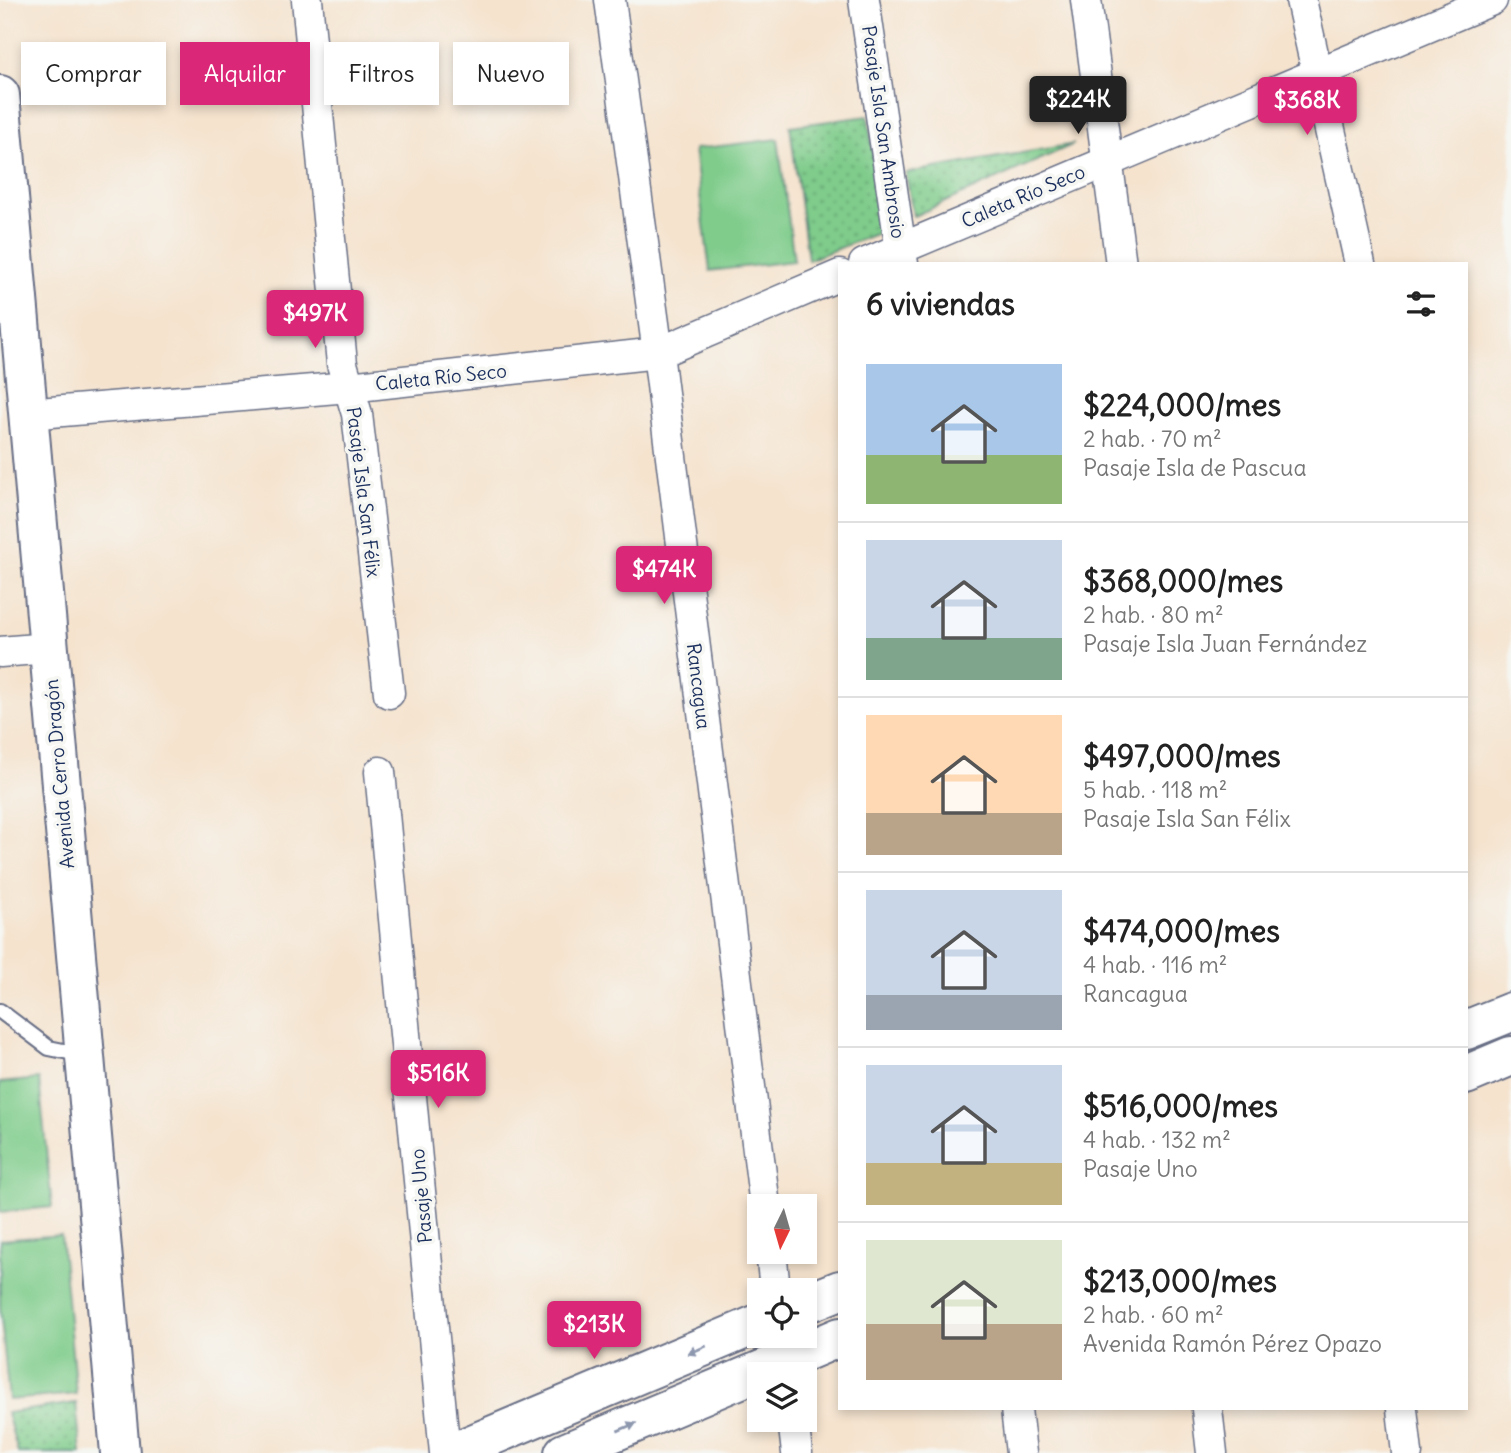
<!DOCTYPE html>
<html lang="es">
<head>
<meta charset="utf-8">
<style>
  :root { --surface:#fff; --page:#f6f6f6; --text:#222; --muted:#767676; --line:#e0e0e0; --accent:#db2777 }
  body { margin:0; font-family:Delius,sans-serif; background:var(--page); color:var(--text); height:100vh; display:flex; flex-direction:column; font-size:26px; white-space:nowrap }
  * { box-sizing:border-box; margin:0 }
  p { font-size:23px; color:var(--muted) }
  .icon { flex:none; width:38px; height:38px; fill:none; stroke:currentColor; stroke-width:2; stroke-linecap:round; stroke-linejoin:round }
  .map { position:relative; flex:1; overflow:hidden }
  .sheet { position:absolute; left:838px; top:262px; width:630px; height:1148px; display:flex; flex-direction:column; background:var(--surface); border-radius:0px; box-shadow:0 4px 10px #0003 }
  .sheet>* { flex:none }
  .guide { position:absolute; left:21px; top:42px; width:665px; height:63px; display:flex; gap:14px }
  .needle { width:46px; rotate:185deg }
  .fabs { position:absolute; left:747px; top:1194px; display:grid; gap:14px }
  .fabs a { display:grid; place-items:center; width:70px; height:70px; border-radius:0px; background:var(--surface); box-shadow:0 4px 10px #0003; font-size:35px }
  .price { position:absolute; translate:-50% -60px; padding:0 16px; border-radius:7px; background:var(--accent); color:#fff; font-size:23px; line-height:46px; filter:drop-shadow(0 2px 4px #0008) }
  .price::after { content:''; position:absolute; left:50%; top:42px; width:21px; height:16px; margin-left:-10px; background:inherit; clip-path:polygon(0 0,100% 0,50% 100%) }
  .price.selected { background:#222; color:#fff }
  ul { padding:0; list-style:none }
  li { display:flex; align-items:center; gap:21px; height:175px; padding:0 28px }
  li+li { border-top:2px solid var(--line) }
  li span { display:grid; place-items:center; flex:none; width:196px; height:140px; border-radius:0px; color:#555 }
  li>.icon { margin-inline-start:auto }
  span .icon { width:84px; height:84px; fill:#fffc; stroke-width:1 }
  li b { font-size:30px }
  h2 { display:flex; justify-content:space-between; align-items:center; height:84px; padding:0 28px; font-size:30px }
  .pill { padding:0 24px; border-radius:0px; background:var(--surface); box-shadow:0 4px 10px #0003; font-size:24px; line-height:63px }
  .pill.selected { background:var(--accent); color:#fff }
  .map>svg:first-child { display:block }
  .grass { fill:url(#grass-dots); stroke:#4d7e74; stroke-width:2 }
  .green { fill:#7fcc8b; stroke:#4d7e74; stroke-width:2 }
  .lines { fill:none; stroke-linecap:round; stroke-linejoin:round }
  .lane-casing { stroke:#676e85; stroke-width:18 }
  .street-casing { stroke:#676e85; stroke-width:33 }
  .secondary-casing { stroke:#676e85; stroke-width:42 }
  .lane { stroke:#fff; stroke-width:14 }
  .street { stroke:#fff; stroke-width:30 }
  .secondary { stroke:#fff; stroke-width:38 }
  .oneway { fill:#8d97ae }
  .labels { text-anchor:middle; stroke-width:7; stroke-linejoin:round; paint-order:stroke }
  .street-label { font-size:19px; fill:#1b2f5e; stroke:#f6f6f2 }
</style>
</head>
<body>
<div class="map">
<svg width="1511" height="1453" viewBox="0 0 1511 1453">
  <defs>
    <pattern id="grass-dots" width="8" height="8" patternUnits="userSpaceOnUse" patternTransform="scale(1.75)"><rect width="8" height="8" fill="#7fcc8b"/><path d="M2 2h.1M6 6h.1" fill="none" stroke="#67a675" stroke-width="1.8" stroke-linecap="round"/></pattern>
  </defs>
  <rect width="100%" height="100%" fill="#f6f6f2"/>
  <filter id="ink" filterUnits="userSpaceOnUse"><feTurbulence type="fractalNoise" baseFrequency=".0143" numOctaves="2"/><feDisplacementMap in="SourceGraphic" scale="14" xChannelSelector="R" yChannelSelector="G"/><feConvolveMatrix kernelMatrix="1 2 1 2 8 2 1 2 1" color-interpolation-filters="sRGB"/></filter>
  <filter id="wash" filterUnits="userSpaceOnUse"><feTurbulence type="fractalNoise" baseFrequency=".00686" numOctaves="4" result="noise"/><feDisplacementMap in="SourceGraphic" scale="28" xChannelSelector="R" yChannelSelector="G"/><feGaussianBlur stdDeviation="1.57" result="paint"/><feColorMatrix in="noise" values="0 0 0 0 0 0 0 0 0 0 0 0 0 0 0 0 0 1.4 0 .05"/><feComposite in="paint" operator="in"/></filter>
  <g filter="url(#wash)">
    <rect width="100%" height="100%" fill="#f5e3ce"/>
    <g class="grass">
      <polygon points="868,116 883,231 808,260 790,126"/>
      <polygon points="1074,144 914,216 913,216 906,173"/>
      <polygon points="76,1403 81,1453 18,1453 7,1413"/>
    </g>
    <g class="green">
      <polygon points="778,139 794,261 710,271 694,149"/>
      <polygon points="39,1079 52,1207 0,1212 0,1083"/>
      <polygon points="61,1235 76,1394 9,1400 0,1307 0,1240"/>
    </g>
  </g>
  <g filter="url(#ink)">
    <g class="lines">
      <g class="lane-casing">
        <polyline id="lane" points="0,1011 49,1048 83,1055"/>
      </g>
      <g class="street-casing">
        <g id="street">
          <polyline points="307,0 342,364 357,414 389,693"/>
          <polyline points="610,0 658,353 765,1206"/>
          <polyline points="864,0 903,264"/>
          <polyline points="1086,0 1121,264"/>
          <polyline points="1301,0 1360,264"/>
          <polyline points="864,264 1492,0"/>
          <polyline points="27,414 349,387 658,353 840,275"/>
          <polyline points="0,652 48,648"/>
          <polyline points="380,772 445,1453"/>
          <polyline points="771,1251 775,1290"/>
          <polyline points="781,1335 787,1374"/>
          <polyline points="1016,1409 1021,1453"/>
          <polyline points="1207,1409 1212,1453"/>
          <polyline points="1402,1409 1407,1453"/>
          <polyline points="793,1419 797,1453"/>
        </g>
      </g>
      <g class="secondary-casing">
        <g id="secondary">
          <polyline points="0,95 120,1453"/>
          <polyline points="1466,1030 1511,1012"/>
          <polyline points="1466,1075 1511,1056"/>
          <polyline points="805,1304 840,1290"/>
          <polyline points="451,1453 760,1323"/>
          <polyline points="564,1453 840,1337"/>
        </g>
      </g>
      <use href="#lane" class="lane"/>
      <use href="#street" class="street"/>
      <use href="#secondary" class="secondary"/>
    </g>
    <defs><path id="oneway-solid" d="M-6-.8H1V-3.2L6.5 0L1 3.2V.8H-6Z" transform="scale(1.75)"/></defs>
    <g class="oneway">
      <use href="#oneway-solid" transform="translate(697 1350) rotate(157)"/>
      <use href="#oneway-solid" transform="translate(627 1427) rotate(-23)"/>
    </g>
  </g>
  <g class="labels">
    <g class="street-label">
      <text transform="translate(884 132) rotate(82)" y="7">Pasaje Isla San Ambrosio</text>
      <text transform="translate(1023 196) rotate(-23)" y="7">Caleta Río Seco</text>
      <text transform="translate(441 377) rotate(-6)" y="7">Caleta Río Seco</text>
      <text transform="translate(364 492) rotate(83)" y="7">Pasaje Isla San Félix</text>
      <text transform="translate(699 686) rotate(83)" y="7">Rancagua</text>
      <text transform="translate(59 774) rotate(-95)" y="7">Avenida Cerro Dragón</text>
      <text transform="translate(421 1196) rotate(-95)" y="7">Pasaje Uno</text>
    </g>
  </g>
</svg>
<div class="fabs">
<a><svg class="needle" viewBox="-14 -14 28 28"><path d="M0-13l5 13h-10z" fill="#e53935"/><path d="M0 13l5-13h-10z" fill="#767676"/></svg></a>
<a><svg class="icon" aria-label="locate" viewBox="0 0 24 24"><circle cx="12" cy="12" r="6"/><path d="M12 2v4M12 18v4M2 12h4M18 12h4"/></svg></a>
<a><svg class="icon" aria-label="layers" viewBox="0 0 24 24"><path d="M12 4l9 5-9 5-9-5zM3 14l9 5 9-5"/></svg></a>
</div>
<b class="price selected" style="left:1078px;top:136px">$224K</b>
<b class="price" style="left:1307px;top:137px">$368K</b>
<b class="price" style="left:315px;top:350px">$497K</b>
<b class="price" style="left:664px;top:606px">$474K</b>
<b class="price" style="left:438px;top:1110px">$516K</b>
<b class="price" style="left:594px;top:1361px">$213K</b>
<div class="guide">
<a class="pill">Comprar</a>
<a class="pill selected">Alquilar</a>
<a class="pill">Filtros</a>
<a class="pill">Nuevo</a>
</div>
<section class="sheet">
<h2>6 viviendas<svg class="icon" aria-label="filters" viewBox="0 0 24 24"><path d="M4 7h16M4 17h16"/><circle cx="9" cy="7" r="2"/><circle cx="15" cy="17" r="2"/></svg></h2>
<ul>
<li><span style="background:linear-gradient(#a9c7e8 65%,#8fb573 0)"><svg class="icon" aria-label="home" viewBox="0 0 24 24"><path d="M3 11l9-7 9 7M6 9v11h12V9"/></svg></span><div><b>$224,000/mes</b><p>2 hab. · 70 m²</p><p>Pasaje Isla de Pascua</p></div></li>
<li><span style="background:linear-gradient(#c9d6e8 70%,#7fa58c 0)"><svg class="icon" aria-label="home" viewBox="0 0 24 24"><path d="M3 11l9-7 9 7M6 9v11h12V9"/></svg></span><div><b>$368,000/mes</b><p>2 hab. · 80 m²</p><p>Pasaje Isla Juan Fernández</p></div></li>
<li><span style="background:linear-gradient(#ffd9b3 70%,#b9a48a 0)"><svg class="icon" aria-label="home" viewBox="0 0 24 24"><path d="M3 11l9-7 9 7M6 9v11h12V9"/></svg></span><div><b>$497,000/mes</b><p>5 hab. · 118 m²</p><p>Pasaje Isla San Félix</p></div></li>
<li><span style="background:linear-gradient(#c9d6e8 75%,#9aa5b1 0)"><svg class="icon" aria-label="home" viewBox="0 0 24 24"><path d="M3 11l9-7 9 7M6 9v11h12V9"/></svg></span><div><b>$474,000/mes</b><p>4 hab. · 116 m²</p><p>Rancagua</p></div></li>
<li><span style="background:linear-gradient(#c9d6e8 70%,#c2b280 0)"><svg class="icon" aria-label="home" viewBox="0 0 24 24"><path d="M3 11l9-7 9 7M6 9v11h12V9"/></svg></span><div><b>$516,000/mes</b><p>4 hab. · 132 m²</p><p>Pasaje Uno</p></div></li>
<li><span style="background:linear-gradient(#dfe7d0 60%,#b9a48a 0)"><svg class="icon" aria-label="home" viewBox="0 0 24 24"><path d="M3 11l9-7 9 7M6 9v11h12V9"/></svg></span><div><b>$213,000/mes</b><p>2 hab. · 60 m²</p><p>Avenida Ramón Pérez Opazo</p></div></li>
</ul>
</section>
</div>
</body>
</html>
